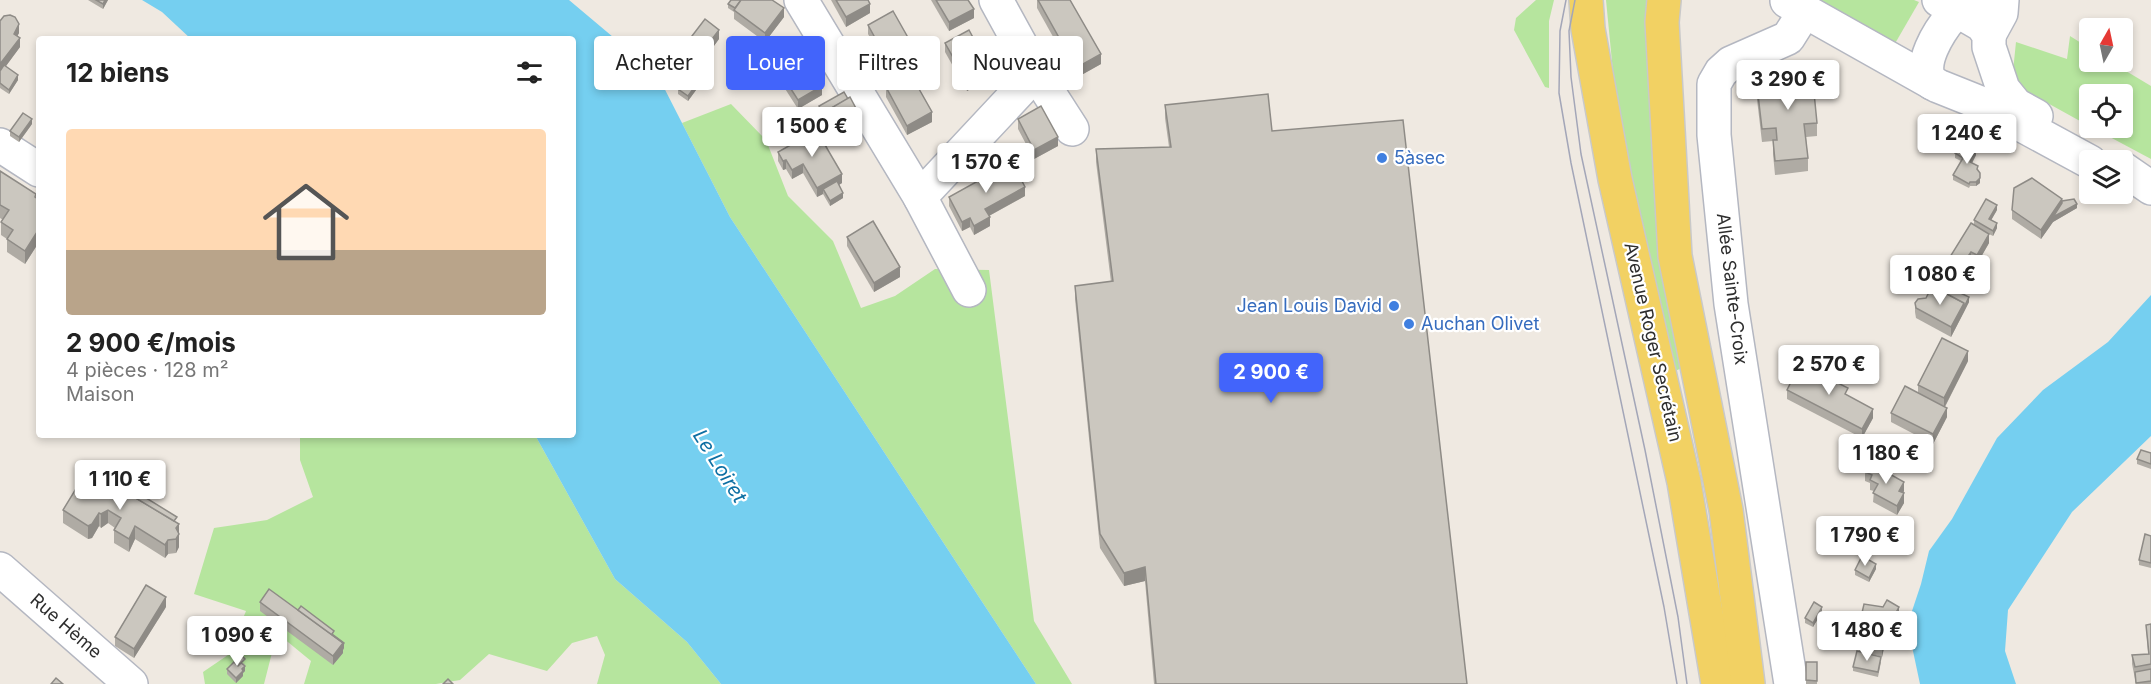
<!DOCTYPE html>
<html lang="fr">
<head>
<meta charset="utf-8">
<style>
  :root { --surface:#fff; --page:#f2f2f2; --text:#222; --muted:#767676; --line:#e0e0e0; --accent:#4264fb }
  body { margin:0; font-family:Inter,sans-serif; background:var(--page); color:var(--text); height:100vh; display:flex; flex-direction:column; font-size:22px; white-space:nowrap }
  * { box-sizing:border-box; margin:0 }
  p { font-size:20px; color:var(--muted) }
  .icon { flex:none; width:33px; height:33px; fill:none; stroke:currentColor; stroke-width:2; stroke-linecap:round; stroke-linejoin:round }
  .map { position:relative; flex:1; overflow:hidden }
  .side { position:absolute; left:36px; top:36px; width:540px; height:402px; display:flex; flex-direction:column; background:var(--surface); border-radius:6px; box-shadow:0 3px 9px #0003 }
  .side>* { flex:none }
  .banner { position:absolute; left:594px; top:36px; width:570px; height:54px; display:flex; gap:12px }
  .needle { width:39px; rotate:9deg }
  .controls { position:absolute; left:2079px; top:18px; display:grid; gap:12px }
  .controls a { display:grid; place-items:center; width:54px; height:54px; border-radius:6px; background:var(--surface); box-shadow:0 3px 9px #0003; font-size:30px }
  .price { position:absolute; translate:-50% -51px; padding:0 14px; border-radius:6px; background:#fff; color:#222; font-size:20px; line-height:39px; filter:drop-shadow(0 2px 3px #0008) }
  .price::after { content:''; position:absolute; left:50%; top:36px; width:18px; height:14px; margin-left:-9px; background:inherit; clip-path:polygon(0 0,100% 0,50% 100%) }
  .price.active { background:var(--accent); color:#fff }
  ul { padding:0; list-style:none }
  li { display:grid; align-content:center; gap:12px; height:318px; padding:0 30px }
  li+li { border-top:2px solid var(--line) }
  li span { display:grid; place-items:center; height:186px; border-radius:6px; color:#555 }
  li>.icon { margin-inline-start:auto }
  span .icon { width:108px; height:108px; fill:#fffc; stroke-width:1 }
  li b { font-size:26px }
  h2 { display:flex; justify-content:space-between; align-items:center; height:72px; padding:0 30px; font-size:26px }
  .pill { padding:0 21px; border-radius:6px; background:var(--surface); box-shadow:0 3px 9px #0003; font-size:21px; line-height:54px }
  .pill.active { background:var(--accent); color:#fff }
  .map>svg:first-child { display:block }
  .green { fill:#b6e59e }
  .water { fill:#75cff0 }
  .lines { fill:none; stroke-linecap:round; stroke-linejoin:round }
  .minor-casing { stroke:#b4b7c1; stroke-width:36 }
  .major-casing { stroke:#c9c9c9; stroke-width:36 }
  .minor { stroke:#fff; stroke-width:33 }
  .major { stroke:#f2d163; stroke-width:33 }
  .tram { stroke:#a3a6b8; stroke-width:1.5 }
  .wall { fill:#afaba4 }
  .shaded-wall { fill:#8e8b86 }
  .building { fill:#cbc7bf; stroke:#8e8b86; stroke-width:1.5 }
  .shop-dot { fill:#3f7fe0; stroke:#fff; stroke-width:2 }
  .labels { text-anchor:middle; stroke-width:4.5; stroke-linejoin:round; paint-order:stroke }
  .shop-label { font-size:18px; fill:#366cbe; stroke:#fff; text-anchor:start }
  .street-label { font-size:18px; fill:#2e2e2e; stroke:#fff }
  .water-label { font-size:20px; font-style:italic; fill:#0d6fa3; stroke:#fff }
</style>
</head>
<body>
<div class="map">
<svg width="2151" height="684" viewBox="0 0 2151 684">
  <rect width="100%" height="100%" fill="#efe9e1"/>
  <g class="green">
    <polygon points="1536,0 1554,0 1549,21 1549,88 1545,87 1514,30 1516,18"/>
    <polygon points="1606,0 1647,0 1661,260 1682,368 1675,371 1637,213 1617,113"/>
    <polygon points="1811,0 1914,0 1919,2 1893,47"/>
    <polygon points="2070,36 2089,48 2090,62 2111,62 2151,86 2151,159 2093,128 2122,128 2122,94 2090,94 2089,126 2033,95 2012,81 2016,42 2067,59"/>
    <polygon points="731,104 766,140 788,196 833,241 861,308 895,296 935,269 989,270 1034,621 1072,684 1036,684 730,217 682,123"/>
    <polygon points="300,435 535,435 615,579 687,642 721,684 597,684 605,655 597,636 572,643 547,671 489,654 460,680 436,684 304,684 311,661 277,633 264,684 205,684 203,672 228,655 246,611 194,594 214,528 267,520 313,497 300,460"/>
  </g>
  <g class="water">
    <polygon points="142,0 569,0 657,74 730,217 1036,684 721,684 687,642 615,579 535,435 573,435 573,39 191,39 162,12"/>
    <polygon points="2151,295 2151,436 2072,512 2008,610 2005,651 2016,684 1920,684 1910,637 1910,617 1921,584 1929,551 1952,519 1997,438 2043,390 2108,342"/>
  </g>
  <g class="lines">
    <g class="minor-casing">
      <g id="minor">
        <polyline points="801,0 920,197 969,290"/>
        <polyline points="1939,0 1982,25 1989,35 1989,47 2003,89 2016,105 2036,116"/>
        <polyline points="1787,1 1938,86 1983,104 2090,162"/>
        <polyline points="1989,35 2001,13 2002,0"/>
        <polyline points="1036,73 1072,129"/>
        <path d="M 1932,83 C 1916,66 1940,30 1952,16 C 1959,9 1968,5 1976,0"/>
        <polyline points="0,145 39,170"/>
        <polyline points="2122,168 2151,188"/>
        <polyline points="920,197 1036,73 996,0"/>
        <polyline points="0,569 131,684"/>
        <polyline points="1791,684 1731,304 1714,135 1714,84 1721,72 1731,63 1788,38 1805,11"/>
      </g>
    </g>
    <g class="major-casing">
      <g id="major">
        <polyline points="1586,0 1588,29 1615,179 1684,482 1718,684"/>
        <polyline points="1664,0 1662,22 1675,256 1726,510 1748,684"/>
      </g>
    </g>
    <use href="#minor" class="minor"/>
    <use href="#major" class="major"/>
    <g class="tram">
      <polyline points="1566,0 1560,31 1559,93 1571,163 1664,607 1677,684"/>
      <polyline points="1575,0 1569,31 1571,77 1581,154 1645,450 1678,617 1687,684"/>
    </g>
  </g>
  <g class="wall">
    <polygon points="88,0 108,0 103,9"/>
    <polygon points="831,0 868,0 870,13 846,27"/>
    <polygon points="931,0 968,0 974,18 949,31"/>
    <polygon points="1037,0 1070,0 1101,64 1076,78 1037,8"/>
    <polygon points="728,4 784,17 765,42 734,19 734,12 728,8"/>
    <polygon points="0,21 19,33 17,36 20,47 6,66 18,80 9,94 0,88"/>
    <polygon points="868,25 915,60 890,74 868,34"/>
    <polygon points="719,39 703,61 710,71 688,101 678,94 678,89 694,68 689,63 685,68 681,65 682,49"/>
    <polygon points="945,43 990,78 967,91 945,52"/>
    <polygon points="764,56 822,95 798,109 782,84 777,87 764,65"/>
    <polygon points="1756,77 1817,123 1817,136 1806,137 1808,158 1808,171 1775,175 1773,154 1773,141 1762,142 1756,91"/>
    <polygon points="886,87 932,122 907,135 886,97"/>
    <polygon points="1165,105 1272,131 1467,684 1154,684 1145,581 1124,586 1100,548 1075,299 1075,286 1111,282 1096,162 1096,149 1169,147 1165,118"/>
    <polygon points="819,106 860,125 827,144 827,147 842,183 839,185 843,198 830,206 823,194 817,197 803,173 792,179 786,169 783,170 778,161 778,152 805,136 803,133 803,128 821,132 825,130 821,123 821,114 819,111"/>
    <polygon points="1018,119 1058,146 1034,159 1018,129"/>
    <polygon points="32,124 19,142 10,136 10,131"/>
    <polygon points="1955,153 1976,155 1972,163 1980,173 1980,183 1976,186 1970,186 1969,188 1953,180 1953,175 1961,161 1955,158"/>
    <polygon points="0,171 39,200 39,242 25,264 7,252 7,239 1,235 1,222 3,220 0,218"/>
    <polygon points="1025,196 989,216 990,226 974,235 970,227 962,231 949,206 949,197"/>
    <polygon points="2062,201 2077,208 2053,222 2041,239 2012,219 2012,210"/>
    <polygon points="1997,210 1991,220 1997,228 1993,236 1989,234 1989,243 1977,264 1971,261 1962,274 1950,266 1950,257 1974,224 1974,220"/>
    <polygon points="847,237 900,277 874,292 847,246"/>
    <polygon points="1947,294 1969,302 1951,337 1916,318 1915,312 1915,303 1926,298"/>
    <polygon points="1968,361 1945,407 1947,417 1933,444 1891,422 1891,413 1918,393 1918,385"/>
    <polygon points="1787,390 1873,418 1862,438 1787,399"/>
    <polygon points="2151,453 2151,469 2137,464 2137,459"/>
    <polygon points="1865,472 1904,491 1903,493 1904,503 1897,515 1873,502 1874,491 1870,490 1870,483 1865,481"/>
    <polygon points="80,489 177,523 179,547 176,553 168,554 165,558 135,539 129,552 114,543 114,530 115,528 108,523 101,528 99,526 92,538 88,539 63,523 63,510"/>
    <polygon points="2151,536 2151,568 2139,565 2139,560"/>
    <polygon points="1876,569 1869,582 1855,575 1855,570"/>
    <polygon points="260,602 298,610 334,636 344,648 343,650 343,653 333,665 260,611"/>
    <polygon points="1864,604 1899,616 1893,627 1889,625 1882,657 1858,650 1858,641 1865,634 1866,627 1861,627 1861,617"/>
    <polygon points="166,607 134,658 115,646 115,637"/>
    <polygon points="1822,612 1813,627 1805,623 1805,618"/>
    <polygon points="2151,624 2151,684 2136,684 2132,664 2132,655 2148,654 2146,625"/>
    <polygon points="235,660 245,664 244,665 245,671 243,673 243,676 236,683 227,674 227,669 235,663"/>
    <rect x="1806" y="662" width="11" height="22"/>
    <polygon points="1881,662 1878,677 1853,671 1853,667"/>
  </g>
  <g class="shaded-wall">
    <polygon points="105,0 108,0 103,9 103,4"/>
    <polygon points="870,4 870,13 846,27 846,17"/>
    <polygon points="784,8 784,17 765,42 765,33"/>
    <polygon points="974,9 974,18 949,31 949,22"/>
    <polygon points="19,24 19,33 14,43 14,34"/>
    <polygon points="719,30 719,39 696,70 696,60"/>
    <polygon points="20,38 20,47 0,74 0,64"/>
    <polygon points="915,50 915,60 890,74 890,65"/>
    <polygon points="689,54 689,63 685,68 685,59"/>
    <polygon points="1101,54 1101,64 1076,78 1076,68"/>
    <polygon points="710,66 710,71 688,101 688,96"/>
    <polygon points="990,69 990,78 967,91 967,82"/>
    <polygon points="18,75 18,80 9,94 9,90"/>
    <polygon points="782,75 782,84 777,87 777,78"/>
    <polygon points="822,86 822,95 798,109 798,100"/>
    <polygon points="932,112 932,122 907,135 907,126"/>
    <polygon points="860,116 860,125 823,146 823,141 831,137 831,132"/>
    <polygon points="32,119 32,124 19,142 19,137"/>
    <polygon points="1058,137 1058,146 1034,159 1034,150"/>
    <polygon points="1976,150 1976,155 1970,167 1970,162"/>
    <polygon points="786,160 786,169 783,170 783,161"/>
    <polygon points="803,164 803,173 792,179 792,170"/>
    <polygon points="842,174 842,183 825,193 823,189 823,194 817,197 817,188"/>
    <polygon points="1980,178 1980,183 1976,186 1976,182"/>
    <polygon points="1025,187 1025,196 985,218 985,209"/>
    <polygon points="843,193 843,198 830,206 830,201"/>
    <polygon points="2062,199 2062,208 2077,204 2077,208 2053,222 2041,239 2041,230"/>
    <polygon points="1997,205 1997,210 1989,224 1989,219"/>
    <polygon points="990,217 990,226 974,235 974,226"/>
    <polygon points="970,218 970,227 962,231 962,222"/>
    <polygon points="1997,223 1997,228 1993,236 1993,231"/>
    <polygon points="39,229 39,242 25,264 25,251"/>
    <polygon points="1989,234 1989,243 1977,264 1977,255"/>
    <polygon points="1971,252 1971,261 1962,274 1962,265"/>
    <polygon points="900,267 900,277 874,292 874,283"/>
    <polygon points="1969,297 1969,302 1964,312 1964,307"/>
    <polygon points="1964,303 1964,312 1951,337 1951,327"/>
    <polygon points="1968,351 1968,361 1944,408 1944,398"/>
    <polygon points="1947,408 1947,417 1933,444 1933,434"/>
    <polygon points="1873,409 1873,418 1862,438 1862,429"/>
    <polygon points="1904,482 1904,491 1899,500 1899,491"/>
    <polygon points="1904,493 1904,503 1897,515 1897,506"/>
    <polygon points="108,510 108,523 101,528 101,514"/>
    <polygon points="99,513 99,526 92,538 88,539 88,526"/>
    <polygon points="179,524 179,547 176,553 176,528"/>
    <polygon points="135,526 135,539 129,552 129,539"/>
    <polygon points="168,540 168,554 165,558 165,545"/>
    <polygon points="1876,564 1876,569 1869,582 1869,578"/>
    <polygon points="1145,567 1145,581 1124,586 1124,573"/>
    <polygon points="166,597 166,607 134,658 134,649"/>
    <polygon points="1822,607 1822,612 1813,627 1813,623"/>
    <polygon points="1899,607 1899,616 1893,627 1893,618"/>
    <polygon points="1889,615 1889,625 1882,657 1882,648"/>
    <polygon points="343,643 344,643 344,648 343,650 343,653 333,665 333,656"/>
    <polygon points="245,666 245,671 243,673 243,676 236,683 236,678"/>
  </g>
  <g class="building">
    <polygon points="96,0 105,0 103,4"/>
    <polygon points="731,0 741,0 735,8 728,4"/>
    <polygon points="741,0 772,0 784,8 765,33 734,10"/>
    <polygon points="836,0 868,0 870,4 846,17"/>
    <polygon points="936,0 968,0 974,9 949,22"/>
    <polygon points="1038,0 1070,0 1101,54 1076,68"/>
    <polygon points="893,11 915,50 890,65 868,25"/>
    <polygon points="10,15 15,17 19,24 14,34 20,38 0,64 0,21 4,16"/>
    <polygon points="705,19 719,30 696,60 689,54 685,59 681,55 684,51 682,49"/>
    <polygon points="969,30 990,69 967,82 945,43"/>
    <polygon points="795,38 822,86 798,100 782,75 777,78 764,56"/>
    <polygon points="701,59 710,66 688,96 678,89"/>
    <polygon points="4,65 18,75 9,90 0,83 0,71"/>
    <polygon points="1790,72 1790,74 1812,72 1817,123 1804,124 1808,158 1775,161 1773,140 1777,140 1776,128 1762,129 1756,77"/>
    <polygon points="910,73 932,112 907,126 886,87"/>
    <polygon points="844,92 848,99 823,113 819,106"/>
    <polygon points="1268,94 1272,131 1403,120 1467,684 1156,684 1145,567 1124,573 1100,534 1075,286 1113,281 1096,149 1171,147 1165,105"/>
    <polygon points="850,97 860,116 831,132 821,114"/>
    <polygon points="1041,106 1058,137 1034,150 1018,119"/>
    <polygon points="23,113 32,119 19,137 10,131"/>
    <polygon points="811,124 815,131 807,135 803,128"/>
    <polygon points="819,129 827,144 825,145 842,174 817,188 803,164 792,170 786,160 783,161 778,152"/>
    <polygon points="827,129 831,137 825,140 821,132"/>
    <polygon points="1962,142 1976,150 1970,162 1978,166 1977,169 1980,173 1980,178 1976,182 1970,182 1969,184 1953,175 1963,158 1955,153"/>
    <polygon points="1012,162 1025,187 985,209 990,217 974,226 970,218 962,222 949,197"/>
    <polygon points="0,171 36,194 35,197 39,200 39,229 25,251 7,239 13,230 1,222 9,210 0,205"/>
    <polygon points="2032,178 2062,199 2041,230 2012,210 2014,188"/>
    <polygon points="837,181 843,193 830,201 823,189"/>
    <polygon points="1986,199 1997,205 1989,219 1997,223 1993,231 1974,220"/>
    <polygon points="2074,199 2077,204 2053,217 2062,203 2062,201"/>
    <polygon points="873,221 900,267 874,283 847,237"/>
    <polygon points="1971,223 1989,234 1977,255 1971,252 1962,265 1950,257"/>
    <polygon points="1932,286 1964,303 1951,327 1916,308 1915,303 1918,299 1926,298"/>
    <polygon points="1950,288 1969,297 1964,307 1964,303 1947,294"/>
    <polygon points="1942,338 1968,351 1944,398 1918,385"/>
    <polygon points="1800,364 1848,388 1845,394 1873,409 1862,429 1787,390"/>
    <polygon points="1905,386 1947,408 1933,434 1891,413"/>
    <polygon points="2141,450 2151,453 2151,464 2137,459"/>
    <polygon points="1870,463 1904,482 1899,491 1904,493 1897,506 1873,493 1878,484 1870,480 1872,475 1865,472"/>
    <polygon points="96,477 104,482 106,480 179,524 176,528 179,534 176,539 168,540 165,545 135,526 129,539 114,530 121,518 108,510 101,514 99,513 92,524 88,526 63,510 77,487 80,489 86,480 92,482"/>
    <polygon points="117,480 177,517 174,521 114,485"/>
    <polygon points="2145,534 2151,536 2151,563 2139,560"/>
    <polygon points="1862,556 1876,564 1869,578 1855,570"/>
    <polygon points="146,585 166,597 134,649 115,637"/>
    <polygon points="269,589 343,643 333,656 260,602"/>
    <polygon points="1887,600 1899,607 1893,618 1889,615 1882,648 1858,641 1860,633 1865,634 1868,618 1861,617 1864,604 1883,607"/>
    <polygon points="1814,602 1822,607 1813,623 1805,618"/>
    <polygon points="301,606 334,631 332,634 344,643 343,645 343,643 298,610"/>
    <polygon points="2151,624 2151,664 2135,667 2132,655 2149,654 2146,625"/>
    <polygon points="1857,651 1881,657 1878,672 1853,667"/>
    <polygon points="240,654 245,659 241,663 245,666 242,669 243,671 236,678 227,669 234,662 238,666 240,664 235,660"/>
    <polygon points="1806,662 1817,662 1817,681 1806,680"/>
    <polygon points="2151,669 2151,681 2136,683 2135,672"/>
    <polygon points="56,678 63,684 51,684"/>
    <polygon points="448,679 453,684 443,684"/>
  </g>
  <g class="shop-dot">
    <circle cx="1382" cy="158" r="6"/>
    <circle cx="1394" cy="306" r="6"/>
    <circle cx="1409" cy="324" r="6"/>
  </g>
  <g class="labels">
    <g class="shop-label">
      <text x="1394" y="164">5àsec</text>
      <text x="1382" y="312" text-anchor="end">Jean Louis David</text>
      <text x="1421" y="330">Auchan Olivet</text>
    </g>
    <g class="street-label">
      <text transform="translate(1732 289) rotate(83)" y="6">Allée Sainte-Croix</text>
      <text transform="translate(1653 342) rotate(77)" y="6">Avenue Roger Secrétain</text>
      <text transform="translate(66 626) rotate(41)" y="6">Rue Hème</text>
    </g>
    <g class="water-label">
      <text transform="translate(720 466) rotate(58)" y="7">Le Loiret</text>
    </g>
  </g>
</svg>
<div class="controls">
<a><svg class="needle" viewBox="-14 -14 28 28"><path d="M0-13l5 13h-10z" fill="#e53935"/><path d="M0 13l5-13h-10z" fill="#767676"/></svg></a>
<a><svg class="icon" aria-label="locate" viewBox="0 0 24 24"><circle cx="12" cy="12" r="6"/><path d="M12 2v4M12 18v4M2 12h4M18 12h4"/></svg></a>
<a><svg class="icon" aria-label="layers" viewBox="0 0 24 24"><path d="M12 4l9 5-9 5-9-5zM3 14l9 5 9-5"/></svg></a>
</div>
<b class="price" style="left:1788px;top:111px">3 290 €</b>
<b class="price" style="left:812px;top:158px">1 500 €</b>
<b class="price" style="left:1967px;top:165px">1 240 €</b>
<b class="price" style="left:986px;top:194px">1 570 €</b>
<b class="price" style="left:1940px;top:306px">1 080 €</b>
<b class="price" style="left:1829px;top:396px">2 570 €</b>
<b class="price active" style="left:1271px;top:404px">2 900 €</b>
<b class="price" style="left:1886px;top:485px">1 180 €</b>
<b class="price" style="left:120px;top:511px">1 110 €</b>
<b class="price" style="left:1865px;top:567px">1 790 €</b>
<b class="price" style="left:1867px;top:662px">1 480 €</b>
<b class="price" style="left:237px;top:667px">1 090 €</b>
<div class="banner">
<a class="pill">Acheter</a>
<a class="pill active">Louer</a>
<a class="pill">Filtres</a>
<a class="pill">Nouveau</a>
</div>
<section class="side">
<h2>12 biens<svg class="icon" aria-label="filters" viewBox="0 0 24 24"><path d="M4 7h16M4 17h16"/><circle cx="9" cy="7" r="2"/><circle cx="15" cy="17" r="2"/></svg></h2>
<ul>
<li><span style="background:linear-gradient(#ffd9b3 65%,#b9a48a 0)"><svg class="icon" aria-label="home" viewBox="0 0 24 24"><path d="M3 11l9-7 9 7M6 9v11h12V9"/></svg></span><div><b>2 900 €/mois</b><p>4 pièces · 128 m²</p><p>Maison</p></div></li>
</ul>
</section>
</div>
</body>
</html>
